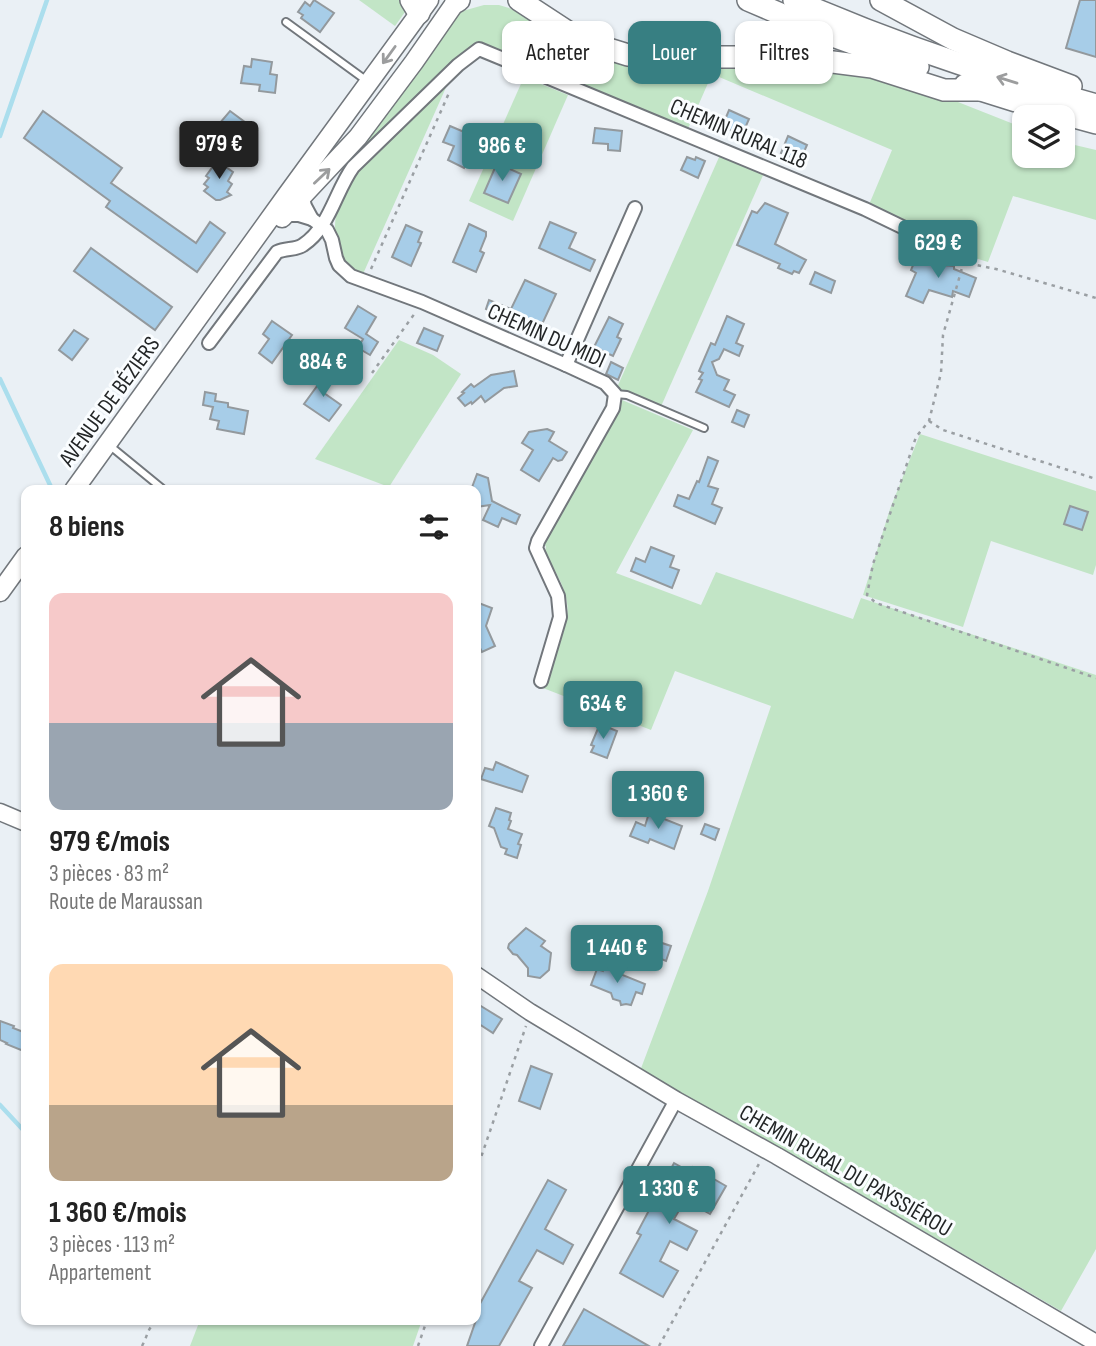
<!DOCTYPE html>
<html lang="fr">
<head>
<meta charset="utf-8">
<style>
  :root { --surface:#fff; --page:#f2f2f2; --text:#222; --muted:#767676; --accent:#377f82 }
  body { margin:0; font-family:"Sofia Sans Condensed",sans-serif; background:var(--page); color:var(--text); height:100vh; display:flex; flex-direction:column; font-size:26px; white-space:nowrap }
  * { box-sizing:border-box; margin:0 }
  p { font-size:23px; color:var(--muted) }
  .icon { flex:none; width:38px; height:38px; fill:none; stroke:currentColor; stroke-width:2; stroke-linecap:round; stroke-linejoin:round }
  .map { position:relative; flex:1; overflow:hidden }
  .sheet { position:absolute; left:21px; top:485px; width:460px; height:840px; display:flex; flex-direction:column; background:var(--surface); border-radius:14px; box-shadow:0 2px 5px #0004 }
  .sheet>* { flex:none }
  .top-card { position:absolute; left:502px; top:21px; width:488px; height:63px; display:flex; gap:14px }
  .buttons { position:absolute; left:1012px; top:105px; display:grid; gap:14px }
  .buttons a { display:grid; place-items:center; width:63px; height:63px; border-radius:14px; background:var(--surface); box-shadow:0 2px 5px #0004; font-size:35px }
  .price { position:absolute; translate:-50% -60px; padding:0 16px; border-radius:7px; background:var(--accent); color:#fff; font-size:23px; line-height:46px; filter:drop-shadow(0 2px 4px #0008) }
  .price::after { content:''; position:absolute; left:50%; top:42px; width:21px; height:16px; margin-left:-10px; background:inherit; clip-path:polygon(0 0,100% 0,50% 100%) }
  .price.on { background:#222; color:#fff }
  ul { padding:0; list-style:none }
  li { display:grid; align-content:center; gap:14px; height:371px; padding:0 28px }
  li span { display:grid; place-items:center; height:217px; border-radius:14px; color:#555 }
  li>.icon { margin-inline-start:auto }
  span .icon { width:126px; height:126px; fill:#fffc; stroke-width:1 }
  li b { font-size:30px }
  h2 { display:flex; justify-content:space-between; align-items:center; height:84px; padding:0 28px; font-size:30px }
  .pill { padding:0 24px; border-radius:14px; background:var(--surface); box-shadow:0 2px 5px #0004; font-size:24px; line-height:63px }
  .pill.on { background:var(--accent); color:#fff }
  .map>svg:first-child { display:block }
  .green { fill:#c2e5c6 }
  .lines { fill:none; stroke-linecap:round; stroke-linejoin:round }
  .stream { stroke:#abdeed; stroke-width:4.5 }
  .building { fill:#a7cde8; stroke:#93999d; stroke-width:2 }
  .service-casing { stroke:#72777c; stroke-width:10 }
  .minor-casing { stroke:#72777c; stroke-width:16 }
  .tertiary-casing { stroke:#72777c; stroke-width:19 }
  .secondary-casing { stroke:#72777c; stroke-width:21 }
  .trunk-casing { stroke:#72777c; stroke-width:24 }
  .path { stroke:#9a9fa3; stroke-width:2.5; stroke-dasharray:3.5 5; stroke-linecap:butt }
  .service { stroke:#fff; stroke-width:6 }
  .minor { stroke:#fff; stroke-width:12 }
  .tertiary { stroke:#fff; stroke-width:16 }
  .secondary { stroke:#fff; stroke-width:18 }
  .trunk { stroke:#fff; stroke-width:21 }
  .oneway { stroke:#9c9d9e }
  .labels { text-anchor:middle; stroke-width:6; stroke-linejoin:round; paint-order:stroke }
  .street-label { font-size:23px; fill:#232627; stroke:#fafdff }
</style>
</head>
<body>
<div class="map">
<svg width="1096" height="1346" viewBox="0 0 1096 1346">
  <rect width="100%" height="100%" fill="#eaf0f5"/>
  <g class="green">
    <polygon points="359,0 406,0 410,5 395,26"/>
    <polygon points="484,5 499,5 509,8 532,20 630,65 656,68 831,66 920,87 1024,128 1024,156 1062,156 1062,142 1096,150 1096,220 1013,196 988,262 965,255 868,207 892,150 712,74 687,131 493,50 490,45 476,46 342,168 452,17 459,12"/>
    <path d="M 452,74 L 363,274 C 349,269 346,265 341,250 C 339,243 335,236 335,229 C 334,210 345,191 354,175 Z"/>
    <polygon points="524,77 568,95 513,221 469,201"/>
    <polygon points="720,155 764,173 659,411 615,392"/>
    <polygon points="399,340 433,355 461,374 389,487 315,459"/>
    <path d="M 622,400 L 693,430 L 616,573 L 701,605 L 716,572 L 853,619 L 861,598 L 1096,675 L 1096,1249 L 1061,1311 L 772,1143 L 640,1071 L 708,891 L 771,706 L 675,671 L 651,730 L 543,688 C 550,668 571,623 567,603 C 565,586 553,568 545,552 L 546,546 L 539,544 Z"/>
    <polygon points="920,434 1096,491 1096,565 1093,575 991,541 963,627 863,595 890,509"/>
    <polygon points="200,1320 422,1320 413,1346 190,1346"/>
  </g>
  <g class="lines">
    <g class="stream">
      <polyline points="0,136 47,0"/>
      <polyline points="0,379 51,487 55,490"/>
      <polyline points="0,1105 26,1133"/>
    </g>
  </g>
  <g class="building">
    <polygon points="314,0 334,13 320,32 301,18 303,15 298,12 305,2 310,6"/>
    <polygon points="1080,0 1096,0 1096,57 1066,48"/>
    <polygon points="252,59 272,62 270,74 277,75 275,93 259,91 260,85 241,83 244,66 251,67"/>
    <polygon points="729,110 749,119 742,135 722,127"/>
    <polygon points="43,111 122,168 111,183 196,243 210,222 225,233 197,272 106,207 110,201 24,138"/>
    <polygon points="230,111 257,131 247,144 219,124"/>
    <polygon points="450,126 476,137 473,145 476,146 464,168 448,160 454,146 443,142"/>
    <polygon points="595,128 622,131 620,151 608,150 608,144 593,143"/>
    <polygon points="788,136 807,145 800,161 781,153"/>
    <polygon points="687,157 695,160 696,157 705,161 698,178 681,170"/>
    <polygon points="219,158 227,164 226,167 233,172 228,181 232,184 227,192 231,195 220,200 216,200 204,191 208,187 204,184 209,178 206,176"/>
    <polygon points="497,163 521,174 508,203 484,193"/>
    <polygon points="765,203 788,213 775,244 806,260 799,273 794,271 792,274 778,268 780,264 737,245 752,211 757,213"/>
    <polygon points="550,222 576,233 569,248 595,260 590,271 539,248"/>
    <polygon points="469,224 486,232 486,236 480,251 484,253 476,272 453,262"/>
    <polygon points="406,225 422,232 418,242 421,243 411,266 392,257"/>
    <polygon points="91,248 172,307 155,330 74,271"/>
    <polygon points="918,253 943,265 954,266 954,269 976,278 969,297 953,291 952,297 929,290 923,303 906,296 916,273 911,270"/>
    <polygon points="815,272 835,281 831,293 810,284"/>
    <polygon points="525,280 556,294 538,333 486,309 489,300 511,309"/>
    <polygon points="358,306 376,317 366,334 378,342 370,355 358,348 363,339 345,328"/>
    <polygon points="727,316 744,324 736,343 743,346 739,356 724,349 719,359 712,362 717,375 729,380 724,390 735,395 729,407 696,392 702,380 699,379 703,373 699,371 711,343 715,345"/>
    <polygon points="609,317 623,324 617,337 621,339 613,356 594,347"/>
    <polygon points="272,321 292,335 272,363 259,353 269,339 263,334"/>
    <polygon points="424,328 443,336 437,351 417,343"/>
    <polygon points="74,330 88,339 72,360 59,350"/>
    <polygon points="611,362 623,368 618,380 606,374"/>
    <polygon points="328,371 336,376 324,393 341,405 329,421 304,404"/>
    <polygon points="514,371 517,386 504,388 485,402 481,396 472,404 471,402 465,406 458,398 464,393 462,392 471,384 474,387 491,375"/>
    <polygon points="205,392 216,394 215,401 228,403 228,407 248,411 244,434 217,429 219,421 210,419 213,407 203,405"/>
    <polygon points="737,410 749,415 744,427 732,422"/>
    <polygon points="547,429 554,432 549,441 567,452 562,460 558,461 553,458 539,481 521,470 533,450 522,443 529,432"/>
    <polygon points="708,457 718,461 708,486 718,489 712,504 722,508 715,524 674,506 678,495 689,499 697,481 699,482"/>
    <polygon points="477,474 488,478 492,501 520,515 516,524 502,518 498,527 483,520 490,505 476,507 476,490 471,490"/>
    <polygon points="1070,506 1088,512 1082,530 1064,524"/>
    <polygon points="651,547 674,556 670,567 679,570 672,588 631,571 636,558 645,562"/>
    <polygon points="476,602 492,608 486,626 495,646 482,652 479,646 478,649 476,648"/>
    <polygon points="602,725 617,731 607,758 591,752 594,746 591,745 599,726 601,726"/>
    <polygon points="496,762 528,776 522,792 481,779 485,768 493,770"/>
    <polygon points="496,808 511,813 509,820 511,821 508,829 522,834 518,844 521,845 517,858 505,854 507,849 501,847 494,828 489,826"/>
    <polygon points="649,813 682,826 674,849 650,839 648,843 630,836 636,822 645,826"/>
    <polygon points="705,824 719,829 715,840 701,834"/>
    <polygon points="526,928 545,941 541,946 551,953 549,970 540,978 528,976 528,968 517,955 513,954 508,948 509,944"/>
    <polygon points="659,942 671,946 666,961 654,956"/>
    <polygon points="606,964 616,968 615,972 645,984 642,994 636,992 631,1005 626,1004 621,1005 620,1001 613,999 611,993 591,985 597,969 603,971"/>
    <polygon points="476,1003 502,1019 493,1033 476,1022"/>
    <polygon points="0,1021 14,1026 13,1028 26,1033 26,1052 6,1044 7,1043 0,1040"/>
    <polygon points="531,1066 552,1074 540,1109 519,1101"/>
    <polygon points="674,1163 690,1172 693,1167 726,1186 710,1214 685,1200 674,1219 697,1231 687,1250 670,1241 660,1261 678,1271 663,1297 620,1273 641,1235 637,1233"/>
    <polygon points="548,1180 566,1190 545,1229 573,1245 563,1264 537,1250 519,1281 532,1288 499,1346 467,1346 476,1320 476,1311"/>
    <polygon points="584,1309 649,1346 563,1346"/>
  </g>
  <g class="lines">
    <g class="service-casing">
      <g id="service">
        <polyline points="286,22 367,81"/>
        <polyline points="615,394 627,395 704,428"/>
        <polyline points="109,445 164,490"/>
      </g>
    </g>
    <g class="minor-casing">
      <g id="minor">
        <polyline points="285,215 299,215 312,219 305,206 302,195"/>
        <polyline points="312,219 327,230 332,240 336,258 339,265 351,276 422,302 566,365 605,383 615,394 613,408 538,541 536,548 558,596 560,617 541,681"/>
        <path d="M 209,343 L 277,252 C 286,248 296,250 303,245 C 330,227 335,192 353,167 L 458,65 L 479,49 L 865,209 L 952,251"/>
        <polyline points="566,365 635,208"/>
        <polyline points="541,1346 676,1100"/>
      </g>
    </g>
    <g class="tertiary-casing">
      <g id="tertiary">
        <polyline points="0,812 26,823"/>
        <polyline points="476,975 530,1012 676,1100 777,1156 1096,1343"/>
      </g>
    </g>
    <g class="secondary-casing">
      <g id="secondary">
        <polyline points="282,218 358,137 414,62 457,0"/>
        <polyline points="74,490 286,196 429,0"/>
        <polyline points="0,592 26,556"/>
      </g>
    </g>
    <g class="trunk-casing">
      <g id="trunk">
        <polyline points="411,0 419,13"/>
        <polyline points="519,0 568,32 586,42 628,55 651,57 756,57 817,60 872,67 944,90 979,90"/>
        <polyline points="748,0 827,34 918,67"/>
        <path d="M 794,0 C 892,43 993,77 1096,105"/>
        <polyline points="881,0 953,39 1007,62 1071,86"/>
        <polyline points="456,2 459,0"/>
        <polyline points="965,85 1016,101 1096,123"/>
      </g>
    </g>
    <g class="path">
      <polyline points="960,261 962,268 943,335 941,373 929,421 916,437 873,564 867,595 876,603 1096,678"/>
      <polyline points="961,262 996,269 1096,298"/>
      <polyline points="371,269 449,93"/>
      <polyline points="372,373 415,313"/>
      <polyline points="929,421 943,430 1096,479"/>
      <polyline points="476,1172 526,1026"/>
      <path d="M 142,1346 C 149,1333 146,1330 158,1320"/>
      <polyline points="418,1346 427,1320"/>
      <polyline points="659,1346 760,1162"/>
    </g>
    <use href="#service" class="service"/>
    <use href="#minor" class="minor"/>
    <use href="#tertiary" class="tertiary"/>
    <use href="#secondary" class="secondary"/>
    <use href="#trunk" class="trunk"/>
  </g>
  <defs><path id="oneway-shaft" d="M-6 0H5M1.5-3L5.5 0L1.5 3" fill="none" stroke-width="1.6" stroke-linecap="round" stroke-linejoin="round" transform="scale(1.75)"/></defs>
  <g class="oneway">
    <use href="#oneway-shaft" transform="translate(389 55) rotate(126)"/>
    <use href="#oneway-shaft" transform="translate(1007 80) rotate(-163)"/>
    <use href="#oneway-shaft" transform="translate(322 176) rotate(-43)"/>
  </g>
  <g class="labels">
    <g class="street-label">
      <text transform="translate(739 133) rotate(23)" y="8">CHEMIN RURAL 118</text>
      <text transform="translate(547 335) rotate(24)" y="8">CHEMIN DU MIDI</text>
      <text transform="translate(109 401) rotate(-54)" y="8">AVENUE DE BÉZIERS</text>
      <text transform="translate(846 1170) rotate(30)" y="8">CHEMIN RURAL DU PAYSSIÉROU</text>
    </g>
  </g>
</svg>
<div class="buttons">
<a><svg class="icon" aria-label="layers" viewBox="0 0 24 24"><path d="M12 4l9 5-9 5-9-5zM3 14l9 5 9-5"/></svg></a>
</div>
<b class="price on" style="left:219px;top:181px">979 €</b>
<b class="price" style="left:502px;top:183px">986 €</b>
<b class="price" style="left:938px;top:280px">629 €</b>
<b class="price" style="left:323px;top:399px">884 €</b>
<b class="price" style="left:603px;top:741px">634 €</b>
<b class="price" style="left:658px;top:831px">1 360 €</b>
<b class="price" style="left:617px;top:985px">1 440 €</b>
<b class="price" style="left:669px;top:1226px">1 330 €</b>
<div class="top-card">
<a class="pill">Acheter</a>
<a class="pill on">Louer</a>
<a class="pill">Filtres</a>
</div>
<section class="sheet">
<h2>8 biens<svg class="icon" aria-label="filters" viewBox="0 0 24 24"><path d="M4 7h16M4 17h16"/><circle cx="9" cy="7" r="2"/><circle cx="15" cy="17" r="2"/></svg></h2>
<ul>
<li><span style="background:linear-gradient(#f6c9c9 60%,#9aa5b1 0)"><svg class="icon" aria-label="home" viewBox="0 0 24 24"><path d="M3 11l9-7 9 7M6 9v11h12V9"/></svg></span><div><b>979 €/mois</b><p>3 pièces · 83 m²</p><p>Route de Maraussan</p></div></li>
<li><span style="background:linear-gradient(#ffd9b3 65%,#b9a48a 0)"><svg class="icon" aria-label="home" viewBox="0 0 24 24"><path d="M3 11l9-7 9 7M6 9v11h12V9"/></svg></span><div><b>1 360 €/mois</b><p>3 pièces · 113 m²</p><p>Appartement</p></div></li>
</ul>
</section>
</div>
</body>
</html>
